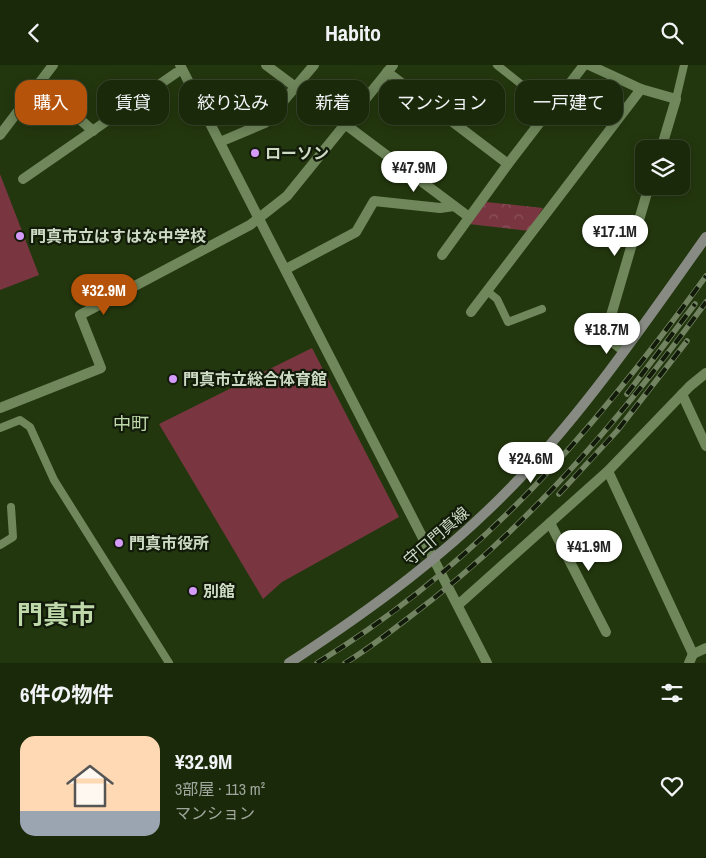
<!DOCTYPE html>
<html lang="ja">
<head>
<meta charset="utf-8">
<style>
  :root { --surface:#1a290a; --page:#233113; --text:#f1f3f6; --muted:#9fa69c; --line:#38452b; --accent:#b45309 }
  body { margin:0; font-family:"Archivo Narrow","Noto Sans JP",sans-serif; background:var(--page); color:var(--text); height:100vh; display:flex; flex-direction:column; font-size:19px; white-space:nowrap }
  * { box-sizing:border-box; margin:0 }
  p { font-size:16px; color:var(--muted) }
  .icon { flex:none; width:28px; height:28px; fill:none; stroke:currentColor; stroke-width:2; stroke-linecap:round; stroke-linejoin:round }
  .map { position:relative; height:598px; overflow:hidden }
  .sheet { display:flex; flex-direction:column; background:var(--surface); flex:1 }
  .sheet>* { flex:none }
  .hud { position:absolute; left:15px; top:15px; width:676px; height:45px; display:flex; gap:10px }
  .controls { position:absolute; left:635px; top:75px; display:grid; gap:10px }
  .controls a { display:grid; place-items:center; width:55px; height:55px; border-radius:10px; background:var(--surface); box-shadow:0 2px 12px #0003,0 0 0 1px var(--line); font-size:25px }
  .price { position:absolute; translate:-50% -42px; padding:0 11px; border-radius:18px; background:#fff; color:#222; font-size:16px; line-height:32px; filter:drop-shadow(0 1px 2px #0008) }
  .price::after { content:''; position:absolute; left:50%; top:30px; width:15px; height:11px; margin-left:-8px; background:inherit; clip-path:polygon(0 0,100% 0,50% 100%) }
  .price.active { background:var(--accent); color:#fff }
  ul { padding:0; list-style:none }
  li { display:flex; align-items:center; gap:15px; height:125px; padding:0 20px }
  li+li { border-top:1px solid var(--line) }
  li span { display:grid; place-items:center; flex:none; width:140px; height:100px; border-radius:15px; color:#555 }
  li>.icon { margin-inline-start:auto }
  span .icon { width:60px; height:60px; fill:#fffc; stroke-width:1 }
  li b { font-size:21px }
  h2 { display:flex; justify-content:space-between; align-items:center; height:60px; padding:0 20px; font-size:21px }
  .tag { padding:0 18px; border-radius:15px; background:var(--surface); box-shadow:0 2px 12px #0003,0 0 0 1px var(--line); font-size:18px; line-height:45px }
  .tag.active { background:var(--accent); color:#fff }
  header { display:flex; justify-content:space-between; align-items:center; height:65px; padding:0 20px; background:var(--surface); font-size:22px; font-weight:700 }
  .map>svg:first-child { display:block }
  .park { fill:url(#park-crowns) }
  .pitch { fill:#793641 }
  .lines { fill:none; stroke-linecap:round; stroke-linejoin:round }
  .service { stroke:#6f875b; stroke-width:8 }
  .minor { stroke:#6f875b; stroke-width:10 }
  .tertiary { stroke:#6f875b; stroke-width:10 }
  .secondary { stroke:#888b84; stroke-width:10 }
  .rail-casing { stroke:#728362; stroke-width:5.5 }
  .rail { stroke:#121b0a; stroke-width:4; stroke-dasharray:11; stroke-linecap:butt }
  .poi-dot { fill:#d59bfa; stroke:#121b0a; stroke-width:2 }
  .labels { text-anchor:middle; stroke-width:4.5; stroke-linejoin:round; paint-order:stroke }
  .poi-label { font-size:16px; font-weight:bold; fill:#cedbc4; stroke:#121b0a; text-anchor:start }
  .street-label { font-size:16px; fill:#cedbc4; stroke:#121b0a }
  .neighbourhood-label { font-size:18px; fill:#bed8a9; stroke:#121b0a }
  .town-label { font-size:26px; font-weight:bold; fill:#bed8a9; stroke:#121b0a }
</style>
</head>
<body>
<header><svg class="icon" aria-label="back" viewBox="0 0 24 24"><path d="M15 5l-7 7 7 7"/></svg>Habito<svg class="icon" aria-label="search" viewBox="0 0 24 24"><circle cx="10" cy="10" r="6"/><path d="M15 15l6 6"/></svg></header>
<div class="map">
<svg width="706" height="598" viewBox="0 0 706 598">
  <defs>
    <pattern id="park-crowns" width="20" height="18" patternUnits="userSpaceOnUse" patternTransform="scale(1.25)"><rect width="20" height="18" fill="#793641"/><path d="M2 6a3 3 0 1 1 6 0M12 15a3 3 0 1 1 6 0" fill="none" stroke="#8b525b"/></pattern>
  </defs>
  <rect width="100%" height="100%" fill="#23370e"/>
  <polygon class="park" points="486,137 543,143 529,166 469,159"/>
  <g class="pitch">
    <polygon points="0,109 39,210 0,225"/>
    <polygon points="312,283 399,452 282,517 263,534 159,359"/>
  </g>
  <g class="lines">
    <g class="service">
      <polyline points="497,0 551,43"/>
      <polyline points="676,34 684,0"/>
      <polyline points="399,52 416,29"/>
      <polyline points="487,226 497,234 508,257 542,244"/>
      <polyline points="0,363 20,355 30,362 54,415 169,598"/>
      <polyline points="0,480 13,472 11,442"/>
    </g>
    <g class="minor">
      <polyline points="266,0 469,152"/>
      <polyline points="589,0 641,24 676,34 661,84"/>
      <polyline points="387,7 508,99"/>
      <polyline points="39,18 93,66"/>
      <polyline points="0,70 53,0"/>
      <polyline points="220,77 265,58 314,0"/>
      <polyline points="23,114 176,8"/>
      <polyline points="442,190 508,99 584,0"/>
      <polyline points="286,204 356,167 374,136 440,143 454,141"/>
      <polyline points="471,247 641,24"/>
      <polyline points="624,286 605,271 649,121"/>
      <polyline points="682,329 706,381"/>
      <polyline points="0,343 101,303 80,250 250,160 287,131 393,0"/>
      <polyline points="608,406 693,589 706,583"/>
      <polyline points="550,458 606,567"/>
      <polyline points="458,540 608,406 690,321 706,308"/>
      <polyline points="689,598 693,589"/>
    </g>
    <polyline class="tertiary" points="180,0 487,598"/>
    <path class="secondary" d="M 289,598 C 372,544 450,487 519,414 C 589,340 647,255 706,172"/>
    <g class="rail-casing">
      <g id="rail">
        <polyline points="627,329 695,239"/>
        <polyline points="559,429 617,366 687,276"/>
        <path d="M 317,598 C 482,497 594,365 706,211"/>
        <path d="M 345,598 C 367,585 387,569 407,554 C 526,465 619,356 706,237"/>
      </g>
    </g>
    <use href="#rail" class="rail"/>
  </g>
  <g class="poi-dot">
    <circle cx="255" cy="88" r="5"/>
    <circle cx="20" cy="171" r="5"/>
    <circle cx="173" cy="314" r="5"/>
    <circle cx="119" cy="478" r="5"/>
    <circle cx="193" cy="526" r="5"/>
  </g>
  <g class="labels">
    <g class="poi-label">
      <text x="265" y="94">ローソン</text>
      <text x="30" y="177">門真市立はすはな中学校</text>
      <text x="183" y="320">門真市立総合体育館</text>
      <text x="129" y="484">門真市役所</text>
      <text x="203" y="532">別館</text>
    </g>
    <g class="street-label">
      <text transform="translate(436 471) rotate(-41)" y="6">守口門真線</text>
    </g>
    <g class="neighbourhood-label">
      <text x="131" y="365">中町</text>
    </g>
    <g class="town-label">
      <text x="56" y="559">門真市</text>
    </g>
  </g>
</svg>
<div class="controls">
<a><svg class="icon" aria-label="layers" viewBox="0 0 24 24"><path d="M12 4l9 5-9 5-9-5zM3 14l9 5 9-5"/></svg></a>
</div>
<b class="price" style="left:414px;top:128px">¥47.9M</b>
<b class="price" style="left:615px;top:192px">¥17.1M</b>
<b class="price active" style="left:104px;top:251px">¥32.9M</b>
<b class="price" style="left:607px;top:290px">¥18.7M</b>
<b class="price" style="left:531px;top:419px">¥24.6M</b>
<b class="price" style="left:589px;top:507px">¥41.9M</b>
<div class="hud">
<a class="tag active">購入</a>
<a class="tag">賃貸</a>
<a class="tag">絞り込み</a>
<a class="tag">新着</a>
<a class="tag">マンション</a>
<a class="tag">一戸建て</a>
</div>
</div>
<section class="sheet">
<h2>6件の物件<svg class="icon" aria-label="filters" viewBox="0 0 24 24"><path d="M4 7h16M4 17h16"/><circle cx="9" cy="7" r="2"/><circle cx="15" cy="17" r="2"/></svg></h2>
<ul>
<li><span style="background:linear-gradient(#ffd9b3 75%,#9aa5b1 0)"><svg class="icon" aria-label="home" viewBox="0 0 24 24"><path d="M3 11l9-7 9 7M6 9v11h12V9"/></svg></span><div><b>¥32.9M</b><p>3部屋 · 113 m²</p><p>マンション</p></div><svg class="icon" aria-label="heart" viewBox="0 0 24 24"><path d="M12 20l-8-8c-3-5 5-10 8-4 3-6 11-1 8 4z"/></svg></li>
</ul>
</section>
</body>
</html>
